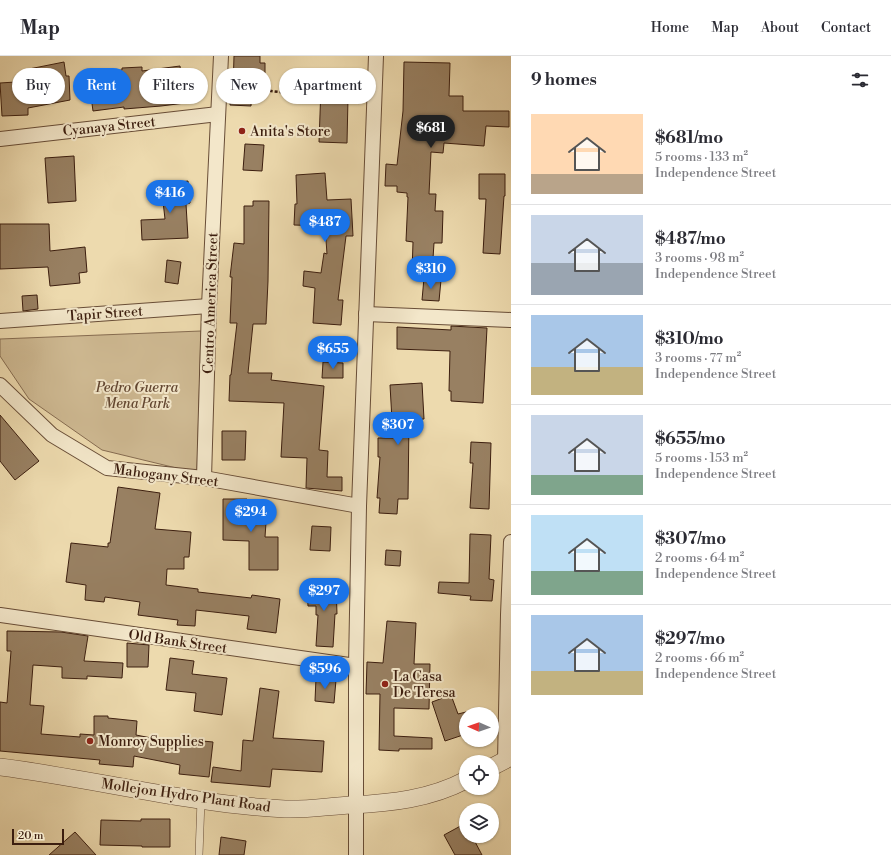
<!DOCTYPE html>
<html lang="en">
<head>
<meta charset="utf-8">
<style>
  :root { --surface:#fff; --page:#f2f2f3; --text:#2b2b33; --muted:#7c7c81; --line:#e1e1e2; --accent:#1a73e8 }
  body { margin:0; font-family:"Libre Bodoni",serif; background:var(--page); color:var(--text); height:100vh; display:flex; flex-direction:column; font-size:15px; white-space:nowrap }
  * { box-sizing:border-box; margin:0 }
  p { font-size:13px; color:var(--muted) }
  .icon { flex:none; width:22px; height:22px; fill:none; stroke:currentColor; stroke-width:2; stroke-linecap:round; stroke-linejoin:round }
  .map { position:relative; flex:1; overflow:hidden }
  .panel { display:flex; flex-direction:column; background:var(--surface); width:380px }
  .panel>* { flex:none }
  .hud { position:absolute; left:12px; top:12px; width:380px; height:36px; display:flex; gap:8px }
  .needle { width:26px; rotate:272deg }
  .tools { position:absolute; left:459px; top:651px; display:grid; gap:8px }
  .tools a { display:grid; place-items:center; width:40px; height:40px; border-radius:50%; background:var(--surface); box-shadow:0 1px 3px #0004; font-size:20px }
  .scale { position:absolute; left:12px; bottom:10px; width:52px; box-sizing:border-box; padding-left:4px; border:2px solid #3c1e0f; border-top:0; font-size:11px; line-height:14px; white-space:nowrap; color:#3c1e0f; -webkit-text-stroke:3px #f3e7ca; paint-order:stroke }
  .price { position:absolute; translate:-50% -34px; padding:0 9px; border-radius:14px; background:var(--accent); color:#fff; font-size:13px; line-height:26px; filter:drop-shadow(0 1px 2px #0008) }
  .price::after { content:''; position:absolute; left:50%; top:24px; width:12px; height:9px; margin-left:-6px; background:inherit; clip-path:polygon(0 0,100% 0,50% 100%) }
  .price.active { background:#222; color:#fff }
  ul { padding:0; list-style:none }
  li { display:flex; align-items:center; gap:12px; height:100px; padding:0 20px }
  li+li { border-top:1px solid var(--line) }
  li span { display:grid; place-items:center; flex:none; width:112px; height:80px; border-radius:0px; color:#555 }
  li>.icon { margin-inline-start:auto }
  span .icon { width:48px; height:48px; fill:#fffc; stroke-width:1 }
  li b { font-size:17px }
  h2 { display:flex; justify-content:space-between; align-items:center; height:48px; padding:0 20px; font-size:17px }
  .pill { padding:0 14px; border-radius:18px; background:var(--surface); box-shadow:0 1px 3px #0004; font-size:14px; line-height:36px }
  .pill.active { background:var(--accent); color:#fff }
  header { display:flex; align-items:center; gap:24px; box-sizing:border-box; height:56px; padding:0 20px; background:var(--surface); border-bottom:1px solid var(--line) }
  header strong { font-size:19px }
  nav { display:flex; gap:22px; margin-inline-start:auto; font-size:14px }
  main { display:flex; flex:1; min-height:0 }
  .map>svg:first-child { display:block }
  .green { fill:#cfba93; stroke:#866c51 }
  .building { fill:#988062; stroke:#3c1e0f }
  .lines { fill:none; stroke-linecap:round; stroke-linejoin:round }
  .service-casing { stroke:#684d37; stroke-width:8 }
  .minor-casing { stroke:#684d37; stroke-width:16 }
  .tertiary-casing { stroke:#684d37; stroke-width:18 }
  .path { stroke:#3c1e0f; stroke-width:2.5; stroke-dasharray:3 2; stroke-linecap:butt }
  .service { stroke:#f3e7ca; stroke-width:7 }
  .minor { stroke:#f3e7ca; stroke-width:14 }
  .tertiary { stroke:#f3e7ca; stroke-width:17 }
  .poi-dot { fill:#8f2418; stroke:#f3e7ca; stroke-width:1.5 }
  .labels { text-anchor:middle; stroke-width:4; stroke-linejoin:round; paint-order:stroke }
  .street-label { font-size:14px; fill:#3c1e0f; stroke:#f3e7ca }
  .poi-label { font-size:14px; fill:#3c1e0f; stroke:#f3e7ca; text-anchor:start }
  .park-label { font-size:14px; font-style:italic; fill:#614530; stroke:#f3e7ca }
</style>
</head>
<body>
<header>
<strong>Map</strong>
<nav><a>Home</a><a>Map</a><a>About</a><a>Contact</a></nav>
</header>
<main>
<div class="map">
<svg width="511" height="799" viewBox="0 0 511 799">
  <rect width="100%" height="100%" fill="#eddaae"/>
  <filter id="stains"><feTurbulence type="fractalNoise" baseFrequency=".005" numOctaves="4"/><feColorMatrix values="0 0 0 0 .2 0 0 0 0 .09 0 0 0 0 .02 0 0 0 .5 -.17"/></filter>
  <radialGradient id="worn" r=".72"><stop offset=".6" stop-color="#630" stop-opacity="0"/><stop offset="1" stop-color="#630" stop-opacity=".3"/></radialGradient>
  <polygon class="green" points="201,275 197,417 102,394 29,343 0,300 0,283"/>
  <g class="building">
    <polygon points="234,0 260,0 260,7 265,7 265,24 252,24 251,50 230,49 231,33 233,33"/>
    <polygon points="64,6 66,20 69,20 70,44 28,52 28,59 2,60 0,27 31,25 29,13"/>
    <polygon points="404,6 450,7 449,40 463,40 463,55 509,55 509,71 486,70 484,90 444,87 443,97 431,96 429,138 436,138 435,155 443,155 442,187 434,187 432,218 412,217 413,186 406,185 408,141 407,141 407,137 397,136 397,130 385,130 386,108 397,109 403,55"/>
    <polygon points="180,10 185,47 161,50 124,53 124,51 93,55 88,18 122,14 122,12 142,11 142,15"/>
    <polygon points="327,18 351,19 350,42 348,42 347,87 319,86 321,31 327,31"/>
    <polygon points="245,88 264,89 262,115 243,114"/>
    <polygon points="74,100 76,145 48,147 45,102"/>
    <polygon points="325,117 327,144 351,143 353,180 346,180 338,244 343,244 341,269 313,267 315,232 303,230 304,215 321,217 324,197 327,198 325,170 294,169 295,148 297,148 296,119"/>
    <polygon points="479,118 505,118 505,140 504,140 500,198 483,197 486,143 479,143"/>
    <polygon points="188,125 190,147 186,148 188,182 142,184 141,164 165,163 161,128"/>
    <polygon points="253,145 269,145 268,225 266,268 253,268 248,317 272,317 271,324 324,330 319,394 328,395 327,421 342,421 342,435 306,432 307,402 281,401 284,347 229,345 230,319 231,319 237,267 230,267 232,221 230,221 234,187 244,188 244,150 253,150"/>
    <polygon points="0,168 49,168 50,195 85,191 87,216 79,217 80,227 50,230 48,211 0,213"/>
    <polygon points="167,204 181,206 178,228 165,226"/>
    <polygon points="424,222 441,224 439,245 422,244"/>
    <polygon points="37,239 38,253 23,255 22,240"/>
    <polygon points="451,270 487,272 483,347 451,345 451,335 449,335 450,295 397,293 397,271 451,274"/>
    <polygon points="323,306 343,307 343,322 322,322"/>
    <polygon points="422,327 424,363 409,364 408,443 398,443 397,458 379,457 380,442 377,442 380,401 378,401 378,382 393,382 390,329"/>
    <polygon points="0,359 39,405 15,424 0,405"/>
    <polygon points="222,375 246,375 245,404 222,404"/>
    <polygon points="471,386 491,387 489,453 470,452 473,407 470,407"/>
    <polygon points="118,431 160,437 155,473 191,476 189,501 184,501 184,513 167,513 166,529 198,533 198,536 251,542 252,539 280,543 276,577 247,573 249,560 196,554 195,570 177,569 178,564 138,559 140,546 105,541 104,546 85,544 86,529 66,526 71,487 108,491 108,487 110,487"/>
    <polygon points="223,443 247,443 247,451 267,452 265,481 278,481 278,514 249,514 249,485 223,484"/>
    <polygon points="312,470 331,471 330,495 310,494"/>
    <polygon points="470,478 491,479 489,523 494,524 492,545 470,544 471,540 438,537 439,526 469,527"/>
    <polygon points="386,494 401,495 400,510 385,509"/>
    <polygon points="336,529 337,558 335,558 333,591 316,590 318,559 316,559 316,550 308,550 307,530"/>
    <polygon points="387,565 416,567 414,608 430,608 429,653 394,652 394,680 432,682 432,693 399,693 399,695 379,694 380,638 366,638 367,606 383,607"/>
    <polygon points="7,575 61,576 88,580 84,605 123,607 122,622 87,620 87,623 62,622 62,611 33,609 30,649 44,650 41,678 80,681 80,678 94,679 94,660 108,660 108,662 137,665 136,679 182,688 182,683 213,686 209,721 179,718 180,709 134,700 133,711 99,708 100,704 0,695 0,646 7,647 11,595 7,595"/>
    <polygon points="127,587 149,589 148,611 127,611"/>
    <polygon points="170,602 194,605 192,618 227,622 222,659 194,655 196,637 166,634"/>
    <polygon points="316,622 336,624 334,647 315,645"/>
    <polygon points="260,632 279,635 273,682 324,685 322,716 272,713 270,731 211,726 213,711 241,715 243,684 253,685"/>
    <polygon points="451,639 458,658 466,656 466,678 445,685 432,646"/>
    <polygon points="141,763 170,763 170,791 142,791 142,790 100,789 101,764 141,765"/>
    <polygon points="466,767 466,780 472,780 482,799 455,799 444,779"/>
    <polygon points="75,776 96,799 49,799"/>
    <polygon points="221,781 246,785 244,799 219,799"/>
  </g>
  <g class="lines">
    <g class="service-casing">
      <polyline id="service" points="199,799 201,744"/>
    </g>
    <g class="minor-casing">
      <g id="minor">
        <polyline points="0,83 218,58"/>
        <polyline points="366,258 511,264"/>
        <polyline points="0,265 209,250"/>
        <polyline points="0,329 52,379 107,412 204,422 359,450"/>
        <polyline points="204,422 209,250 221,0"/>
        <polyline points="0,559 356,610"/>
        <polyline points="505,705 508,559 511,486"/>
        <polyline points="356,799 356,610 359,450 376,0"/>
      </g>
    </g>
    <g class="tertiary-casing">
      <g id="tertiary">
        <path d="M 0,711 C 95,723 189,748 285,753 C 307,754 330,750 351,749 C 391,747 430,743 466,724"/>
        <polyline points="492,711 511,701"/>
      </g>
    </g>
    <polyline class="path" points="235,30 359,47"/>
    <use href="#service" class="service"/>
    <use href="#minor" class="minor"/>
    <use href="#tertiary" class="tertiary"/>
  </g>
  <g class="poi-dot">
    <circle cx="242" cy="75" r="4"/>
    <circle cx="385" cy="628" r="4"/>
    <circle cx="90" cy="685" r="4"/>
  </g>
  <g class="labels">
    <g class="street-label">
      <text transform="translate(109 70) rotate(-6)" y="5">Cyanaya Street</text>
      <text transform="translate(210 247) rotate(-88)" y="5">Centro America Street</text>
      <text transform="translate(105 257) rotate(-4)" y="5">Tapir Street</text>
      <text transform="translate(166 419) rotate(7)" y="5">Mahogany Street</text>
      <text transform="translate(178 585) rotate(8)" y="5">Old Bank Street</text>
      <text transform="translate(186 739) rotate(8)" y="5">Mollejon Hydro Plant Road</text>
    </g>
    <g class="poi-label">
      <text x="250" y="80">Anita's Store</text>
      <text x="393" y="625">La Casa<tspan x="393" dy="16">De Teresa</tspan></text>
      <text x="98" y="690">Monroy Supplies</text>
    </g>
    <g class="park-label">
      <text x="137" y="336">Pedro Guerra<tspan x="137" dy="16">Mena Park</tspan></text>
    </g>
  </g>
  <rect width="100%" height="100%" filter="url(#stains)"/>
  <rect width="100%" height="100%" fill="url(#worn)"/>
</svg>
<div class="tools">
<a><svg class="needle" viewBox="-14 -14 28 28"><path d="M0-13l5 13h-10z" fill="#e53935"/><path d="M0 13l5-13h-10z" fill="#7c7c81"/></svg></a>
<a><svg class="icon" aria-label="locate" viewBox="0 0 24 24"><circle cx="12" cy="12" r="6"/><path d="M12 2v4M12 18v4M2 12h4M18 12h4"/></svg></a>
<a><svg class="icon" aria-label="layers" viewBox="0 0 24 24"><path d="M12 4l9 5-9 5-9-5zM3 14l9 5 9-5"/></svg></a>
</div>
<div class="scale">20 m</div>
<b class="price active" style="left:431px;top:93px">$681</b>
<b class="price" style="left:170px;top:158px">$416</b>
<b class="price" style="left:325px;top:187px">$487</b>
<b class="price" style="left:431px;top:234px">$310</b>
<b class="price" style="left:333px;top:314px">$655</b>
<b class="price" style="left:398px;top:390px">$307</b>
<b class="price" style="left:251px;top:477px">$294</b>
<b class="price" style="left:324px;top:556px">$297</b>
<b class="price" style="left:325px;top:634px">$596</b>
<div class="hud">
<a class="pill">Buy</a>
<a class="pill active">Rent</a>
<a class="pill">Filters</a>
<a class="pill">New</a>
<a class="pill">Apartment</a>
</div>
</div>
<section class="panel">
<h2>9 homes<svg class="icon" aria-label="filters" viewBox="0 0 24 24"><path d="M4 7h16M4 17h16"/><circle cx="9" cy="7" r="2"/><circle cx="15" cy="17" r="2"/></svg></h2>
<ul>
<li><span style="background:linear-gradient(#ffd9b3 75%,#b9a48a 0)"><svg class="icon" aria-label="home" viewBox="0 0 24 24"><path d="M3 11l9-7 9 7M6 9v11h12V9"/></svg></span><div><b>$681/mo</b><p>5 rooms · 133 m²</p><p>Independence Street</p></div></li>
<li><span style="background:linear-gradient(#c9d6e8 60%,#9aa5b1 0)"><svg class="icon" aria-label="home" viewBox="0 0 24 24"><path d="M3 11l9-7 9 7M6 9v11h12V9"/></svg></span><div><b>$487/mo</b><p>3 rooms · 98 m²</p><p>Independence Street</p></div></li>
<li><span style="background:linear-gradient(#a9c7e8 65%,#c2b280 0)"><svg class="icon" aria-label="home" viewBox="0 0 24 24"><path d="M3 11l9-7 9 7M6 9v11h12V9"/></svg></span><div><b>$310/mo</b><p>3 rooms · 77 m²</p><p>Independence Street</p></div></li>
<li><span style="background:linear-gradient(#c9d6e8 75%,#7fa58c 0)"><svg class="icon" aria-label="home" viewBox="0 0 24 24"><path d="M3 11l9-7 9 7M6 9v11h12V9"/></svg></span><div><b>$655/mo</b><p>5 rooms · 153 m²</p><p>Independence Street</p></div></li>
<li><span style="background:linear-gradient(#bfe0f5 70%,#7fa58c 0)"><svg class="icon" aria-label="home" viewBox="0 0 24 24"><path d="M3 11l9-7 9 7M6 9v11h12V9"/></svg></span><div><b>$307/mo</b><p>2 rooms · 64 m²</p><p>Independence Street</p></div></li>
<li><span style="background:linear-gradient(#a9c7e8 70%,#c2b280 0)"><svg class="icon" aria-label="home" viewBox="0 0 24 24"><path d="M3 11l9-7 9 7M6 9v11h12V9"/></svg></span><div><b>$297/mo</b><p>2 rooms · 66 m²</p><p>Independence Street</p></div></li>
</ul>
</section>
</main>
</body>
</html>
